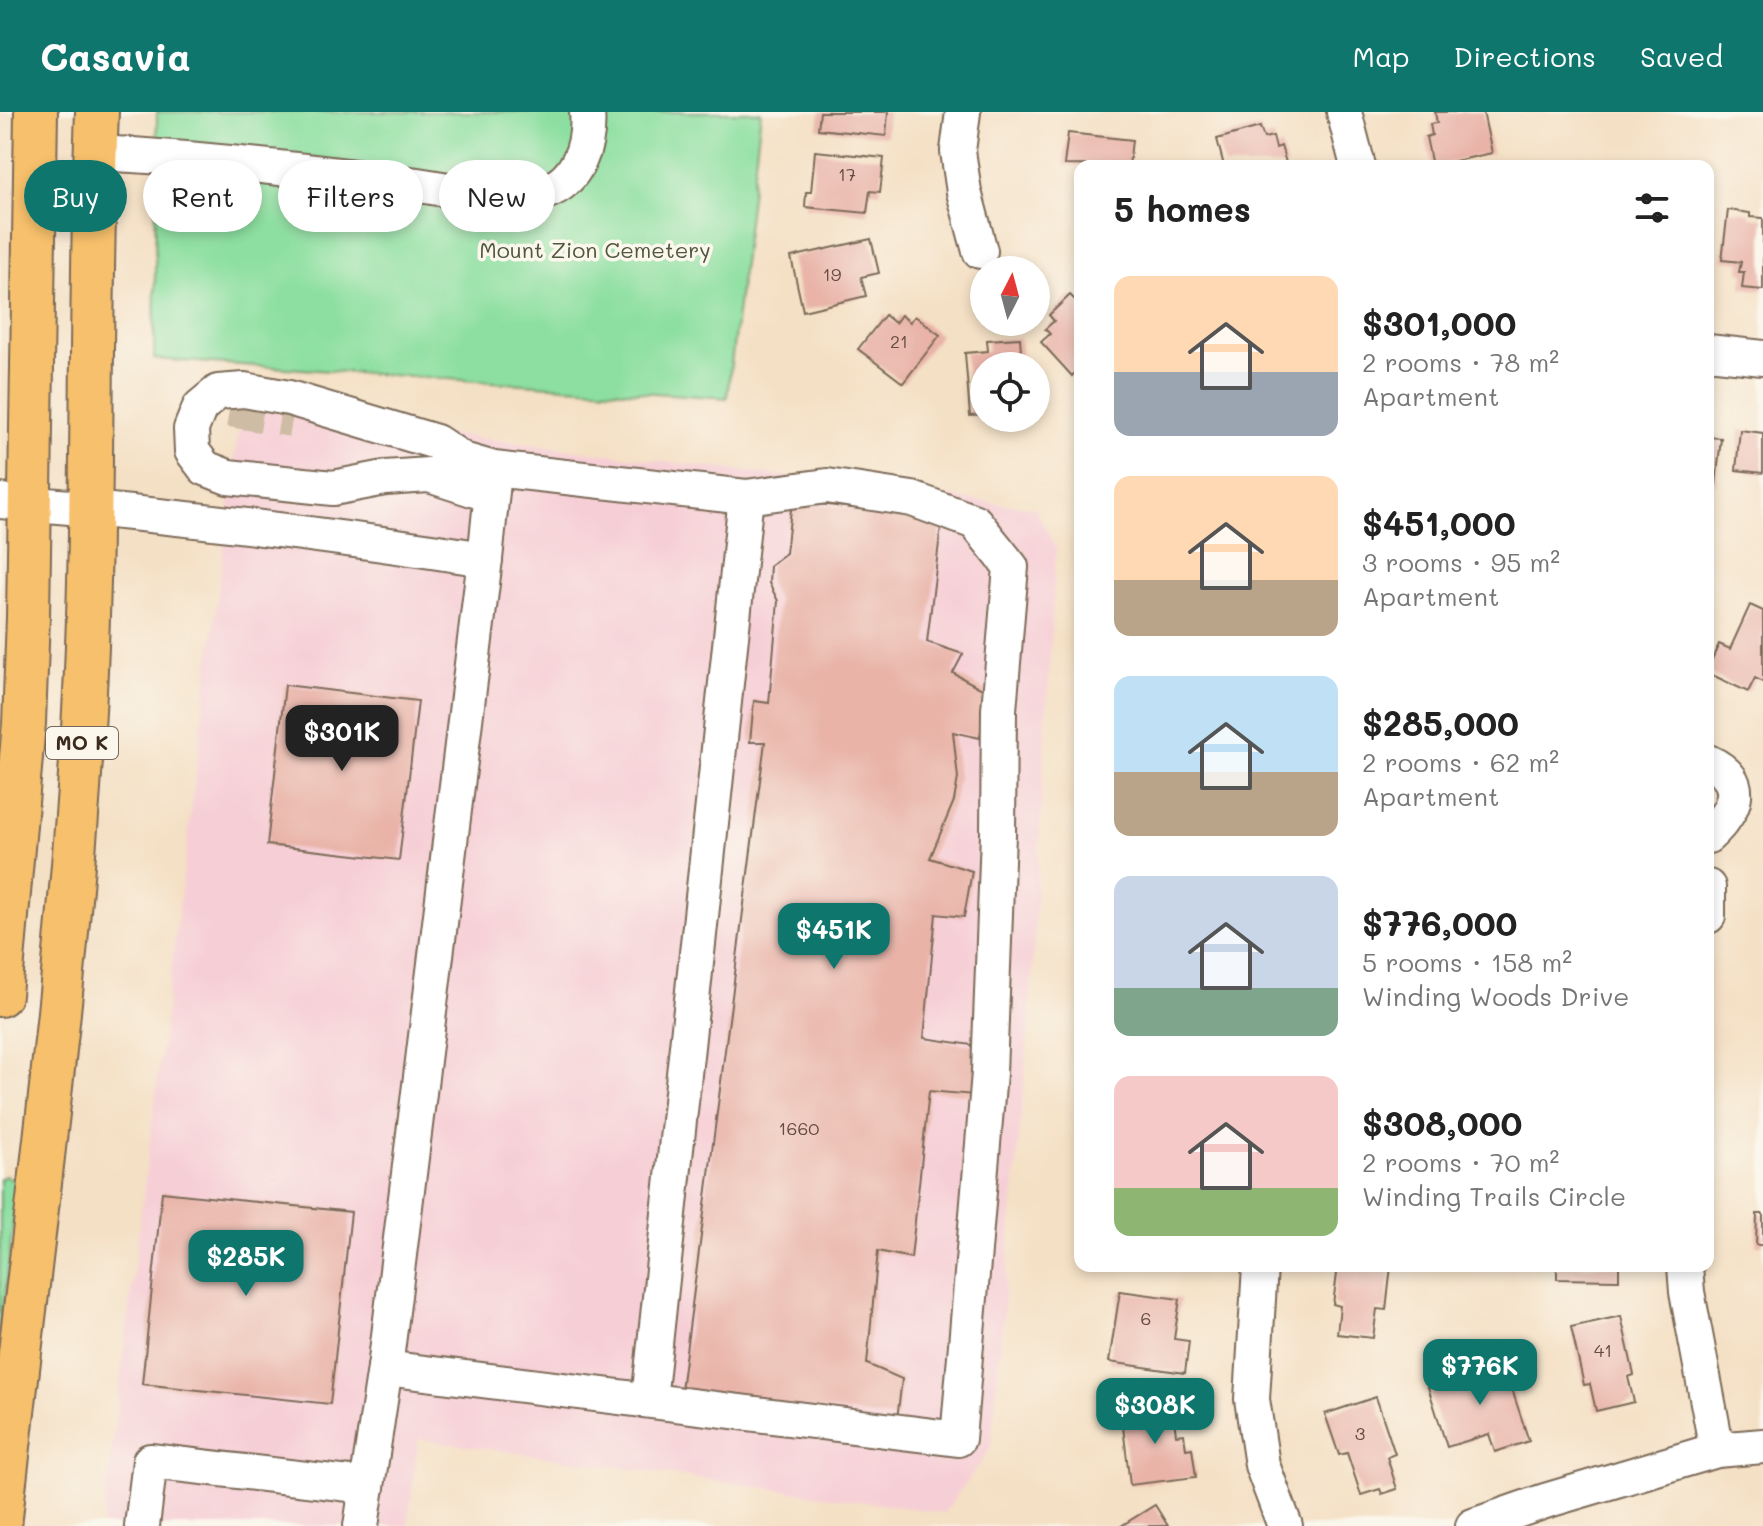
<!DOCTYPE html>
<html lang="en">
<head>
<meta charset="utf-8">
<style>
  :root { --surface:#fff; --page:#f2f2f2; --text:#222; --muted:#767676; --accent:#0f766e }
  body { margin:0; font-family:Mali,sans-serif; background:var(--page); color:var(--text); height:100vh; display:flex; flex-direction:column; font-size:30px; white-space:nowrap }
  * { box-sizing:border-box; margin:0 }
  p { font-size:26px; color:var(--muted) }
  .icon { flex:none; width:44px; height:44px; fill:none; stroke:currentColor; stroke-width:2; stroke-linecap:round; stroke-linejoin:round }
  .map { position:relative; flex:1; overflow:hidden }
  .drawer { position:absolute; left:1074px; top:48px; width:640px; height:1112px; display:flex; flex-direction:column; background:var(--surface); border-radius:16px; box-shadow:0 4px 12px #0003 }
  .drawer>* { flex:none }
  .guide { position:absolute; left:24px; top:48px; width:760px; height:72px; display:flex; gap:16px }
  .needle { width:52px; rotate:6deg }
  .fabs { position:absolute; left:970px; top:144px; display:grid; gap:16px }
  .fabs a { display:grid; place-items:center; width:80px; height:80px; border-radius:50%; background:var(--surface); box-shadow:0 4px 12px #0003; font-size:40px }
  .price { position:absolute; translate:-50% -68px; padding:0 18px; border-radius:16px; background:var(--accent); color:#fff; font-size:26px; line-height:52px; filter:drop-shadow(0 2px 4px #0008) }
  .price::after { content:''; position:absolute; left:50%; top:48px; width:24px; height:18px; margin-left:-12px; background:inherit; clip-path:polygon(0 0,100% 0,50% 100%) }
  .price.selected { background:#222; color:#fff }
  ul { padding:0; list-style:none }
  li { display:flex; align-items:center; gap:24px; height:200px; padding:0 40px }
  li span { display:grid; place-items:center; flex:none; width:224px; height:160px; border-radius:16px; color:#555 }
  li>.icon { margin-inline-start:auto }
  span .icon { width:96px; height:96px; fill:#fffc; stroke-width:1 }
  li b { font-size:34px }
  h2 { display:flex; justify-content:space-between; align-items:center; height:96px; padding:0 40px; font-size:34px }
  .pill { padding:0 28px; border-radius:36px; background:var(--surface); box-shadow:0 4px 12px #0003; font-size:28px; line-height:72px }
  .pill.selected { background:var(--accent); color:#fff }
  header { display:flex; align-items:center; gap:48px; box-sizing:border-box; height:112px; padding:0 40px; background:var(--accent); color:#fff }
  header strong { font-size:38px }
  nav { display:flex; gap:44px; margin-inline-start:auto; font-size:28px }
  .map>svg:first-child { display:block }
  .built { fill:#f6cfd6 }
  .green { fill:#8cdfa0; stroke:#64845f; stroke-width:2 }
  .building { fill:#e9b3a8 }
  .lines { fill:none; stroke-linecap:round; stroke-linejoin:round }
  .minor-tunnel { stroke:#cfbca4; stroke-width:34; stroke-dasharray:34 17; stroke-linecap:butt }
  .minor-casing { stroke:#7c6a58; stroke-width:38 }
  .major-casing { stroke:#7c6a58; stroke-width:46 }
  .minor { stroke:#fff; stroke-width:34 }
  .major { stroke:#f7c06c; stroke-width:42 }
  .labels { text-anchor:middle; stroke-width:7; stroke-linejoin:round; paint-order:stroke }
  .number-label { font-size:18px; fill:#664c40 }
  .shield { fill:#fbf7ec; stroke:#75685c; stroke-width:2 }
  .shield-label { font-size:20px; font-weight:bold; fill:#3b2a1e }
  .park-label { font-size:22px; fill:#4f573e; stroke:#fbf7ec }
</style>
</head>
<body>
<header>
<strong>Casavia</strong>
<nav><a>Map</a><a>Directions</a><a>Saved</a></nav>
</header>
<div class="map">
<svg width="1763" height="1414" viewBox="0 0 1763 1414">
  <rect width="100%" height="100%" fill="#fbf7ec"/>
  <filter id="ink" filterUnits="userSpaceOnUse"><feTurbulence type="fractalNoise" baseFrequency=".0125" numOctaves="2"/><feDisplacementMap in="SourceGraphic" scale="16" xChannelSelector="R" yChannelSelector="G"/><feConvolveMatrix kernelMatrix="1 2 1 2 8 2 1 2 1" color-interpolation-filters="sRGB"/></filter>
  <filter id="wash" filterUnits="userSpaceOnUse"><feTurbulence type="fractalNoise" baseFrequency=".006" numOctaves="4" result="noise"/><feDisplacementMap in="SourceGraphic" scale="32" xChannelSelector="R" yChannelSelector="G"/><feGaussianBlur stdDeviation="1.8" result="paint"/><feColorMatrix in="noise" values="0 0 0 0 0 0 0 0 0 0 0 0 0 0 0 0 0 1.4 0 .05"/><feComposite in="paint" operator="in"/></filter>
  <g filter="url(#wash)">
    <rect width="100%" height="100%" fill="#f4e0c5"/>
    <polygon class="built" points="241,296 1035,396 1056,436 1029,915 991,1336 944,1401 418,1327 408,1414 102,1414"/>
    <g class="green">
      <polygon points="157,0 761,0 727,286 154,247"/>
      <polygon points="5,1064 13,1067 17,1075 0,1231 0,1067"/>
    </g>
    <g id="blocks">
      <g class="building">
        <polygon points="820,0 888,0 886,24 818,17"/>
        <polygon points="1435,0 1483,0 1492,41 1432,54 1426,25 1432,23 1430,12 1437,11"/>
        <polygon points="1260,15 1264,26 1273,24 1276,36 1281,34 1287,54 1224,54 1217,27"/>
        <polygon points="1068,21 1132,28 1129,54 1064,53"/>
        <polygon points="815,39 884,46 880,80 870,79 867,101 805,95 806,80 811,80"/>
        <polygon points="1728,98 1750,101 1750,105 1763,106 1763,178 1742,176 1744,160 1739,160 1741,150 1722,148"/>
        <polygon points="871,127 879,161 861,165 866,184 803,199 791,145"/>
        <polygon points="1070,183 1080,193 1080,256 1072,264 1041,230 1050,222 1045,217 1054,209 1049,203"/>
        <polygon points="885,203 895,211 901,203 910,210 915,204 940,223 903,271 858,237"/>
        <polygon points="1020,226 1022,254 984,254 984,303 970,304 965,241 988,239 987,228"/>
        <polygon points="1740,318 1763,321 1763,361 1736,358"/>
        <polygon points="1708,325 1721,326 1716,372 1708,372"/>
        <polygon points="792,389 942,406 927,530 963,542 953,561 986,579 980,626 953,620 958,666 954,689 930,746 972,759 964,805 936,802 924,926 979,934 974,983 929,979 911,1146 878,1139 867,1252 902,1267 897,1307 681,1278 765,630 750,630 754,589 769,591 778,489 769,471 770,453 786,441"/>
        <polygon points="1750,493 1763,499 1763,570 1755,566 1748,580 1708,561 1708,556 1719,532 1730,537"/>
        <polygon points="285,573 418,589 399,748 267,733"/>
        <polygon points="162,1080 351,1100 330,1292 142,1272"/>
        <polygon points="1757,1102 1763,1102 1763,1133 1756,1133"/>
        <polygon points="1338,1154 1391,1154 1386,1198 1377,1197 1373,1226 1337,1222 1340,1194 1333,1192"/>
        <polygon points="1557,1154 1619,1154 1619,1168 1557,1167"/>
        <polygon points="1120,1179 1180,1187 1174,1227 1189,1229 1185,1261 1109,1250"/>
        <polygon points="1621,1204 1634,1263 1628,1265 1634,1290 1596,1299 1590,1272 1584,1273 1571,1215"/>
        <polygon points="1500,1241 1529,1329 1495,1340 1489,1322 1447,1335 1428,1275 1477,1259 1474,1249"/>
        <polygon points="1376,1285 1395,1342 1387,1345 1397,1377 1382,1382 1380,1377 1361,1383 1347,1341 1339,1343 1325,1302"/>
        <polygon points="1172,1292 1176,1323 1184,1322 1186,1337 1192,1336 1196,1365 1130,1373 1121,1298"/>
        <polygon points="1155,1393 1168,1414 1121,1414"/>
      </g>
    </g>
  </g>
  <g filter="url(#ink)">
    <use href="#blocks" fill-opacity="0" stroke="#7c6a58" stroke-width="2"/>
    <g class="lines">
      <polyline class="minor-tunnel" points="229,298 292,308"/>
      <g class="minor-casing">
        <g id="minor">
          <polyline points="963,0 958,39 964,80 980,139"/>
          <polyline points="1344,0 1358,54"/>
          <path d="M 95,41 C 203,46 311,59 418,73 C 459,78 505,95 545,80 C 578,69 590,32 587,0"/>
          <polyline points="1708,240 1763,246"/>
          <path d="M 0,389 C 162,402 324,422 485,447 L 385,1256 L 958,1327 L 989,961 L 998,722 L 999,598 L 1011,455 L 975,410 L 912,387 L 827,374 L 746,385 L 494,357 L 463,348 L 436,330 L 289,286 L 244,278 L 218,280 L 200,295 L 191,317 L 192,339 L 205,356 L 228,365 L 333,376 L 385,366 L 429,363 L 491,383"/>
          <polyline points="485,447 494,360"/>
          <path d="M 1708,650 C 1750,669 1735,699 1708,724"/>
          <polyline points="1708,775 1708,804"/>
          <polyline points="1260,1154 1252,1287 1262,1353 1285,1414"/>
          <polyline points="1685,1154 1687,1180 1717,1338"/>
          <polyline points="649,1288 746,385"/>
          <polyline points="142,1414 150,1349 367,1374"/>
          <polyline points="361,1414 385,1256"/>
          <polyline points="1473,1414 1545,1389 1717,1338 1763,1334"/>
        </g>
      </g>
      <g class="major-casing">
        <g id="major">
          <polyline points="0,883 24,611 28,505 36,0"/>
          <path d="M 0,1414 C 28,1159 64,904 81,648 C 96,433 88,216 97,0"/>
        </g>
      </g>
      <use href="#minor" class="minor"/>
      <use href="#major" class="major"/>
    </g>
  </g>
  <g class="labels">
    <g class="number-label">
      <text x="847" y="69">17</text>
      <text x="832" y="169">19</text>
      <text x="899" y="236">21</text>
      <text x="799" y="1023">1660</text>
      <text x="1146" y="1213">6</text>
      <text x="1603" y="1245">41</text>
      <text x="1360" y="1328">3</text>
    </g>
    <rect class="shield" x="46" y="615" width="72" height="32" rx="6"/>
    <g class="shield-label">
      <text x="82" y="638">MO K</text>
    </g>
    <g class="park-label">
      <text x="595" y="146">Mount Zion Cemetery</text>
    </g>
  </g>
</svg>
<div class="fabs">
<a><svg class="needle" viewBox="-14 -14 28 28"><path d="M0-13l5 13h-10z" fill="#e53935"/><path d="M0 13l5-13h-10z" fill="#767676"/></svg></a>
<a><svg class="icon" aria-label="locate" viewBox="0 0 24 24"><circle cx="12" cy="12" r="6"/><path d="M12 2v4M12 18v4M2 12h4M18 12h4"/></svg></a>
</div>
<b class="price selected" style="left:342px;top:661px">$301K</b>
<b class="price" style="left:834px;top:859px">$451K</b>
<b class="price" style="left:246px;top:1186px">$285K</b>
<b class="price" style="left:1480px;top:1295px">$776K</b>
<b class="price" style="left:1155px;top:1334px">$308K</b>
<div class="guide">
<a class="pill selected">Buy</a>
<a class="pill">Rent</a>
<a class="pill">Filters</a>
<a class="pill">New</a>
</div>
<section class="drawer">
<h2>5 homes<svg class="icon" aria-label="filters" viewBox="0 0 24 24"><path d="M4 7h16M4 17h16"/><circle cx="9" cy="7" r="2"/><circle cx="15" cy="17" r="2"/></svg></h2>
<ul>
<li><span style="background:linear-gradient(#ffd9b3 60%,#9aa5b1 0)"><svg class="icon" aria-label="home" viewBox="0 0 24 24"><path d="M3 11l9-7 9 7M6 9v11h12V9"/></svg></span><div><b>$301,000</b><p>2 rooms · 78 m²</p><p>Apartment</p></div></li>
<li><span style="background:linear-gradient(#ffd9b3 65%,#b9a48a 0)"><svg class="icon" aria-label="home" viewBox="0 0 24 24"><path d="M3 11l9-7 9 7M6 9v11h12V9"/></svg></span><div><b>$451,000</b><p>3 rooms · 95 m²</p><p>Apartment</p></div></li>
<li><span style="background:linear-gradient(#bfe0f5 60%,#b9a48a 0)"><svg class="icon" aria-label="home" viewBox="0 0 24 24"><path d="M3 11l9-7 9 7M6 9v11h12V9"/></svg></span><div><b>$285,000</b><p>2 rooms · 62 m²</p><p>Apartment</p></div></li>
<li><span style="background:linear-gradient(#c9d6e8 70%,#7fa58c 0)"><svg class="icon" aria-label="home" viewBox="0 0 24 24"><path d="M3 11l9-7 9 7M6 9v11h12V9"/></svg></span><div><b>$776,000</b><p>5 rooms · 158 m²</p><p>Winding Woods Drive</p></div></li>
<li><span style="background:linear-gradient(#f6c9c9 70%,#8fb573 0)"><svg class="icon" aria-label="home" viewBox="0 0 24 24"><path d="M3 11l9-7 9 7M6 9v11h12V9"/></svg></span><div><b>$308,000</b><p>2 rooms · 70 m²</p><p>Winding Trails Circle</p></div></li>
</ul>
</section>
</div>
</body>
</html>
